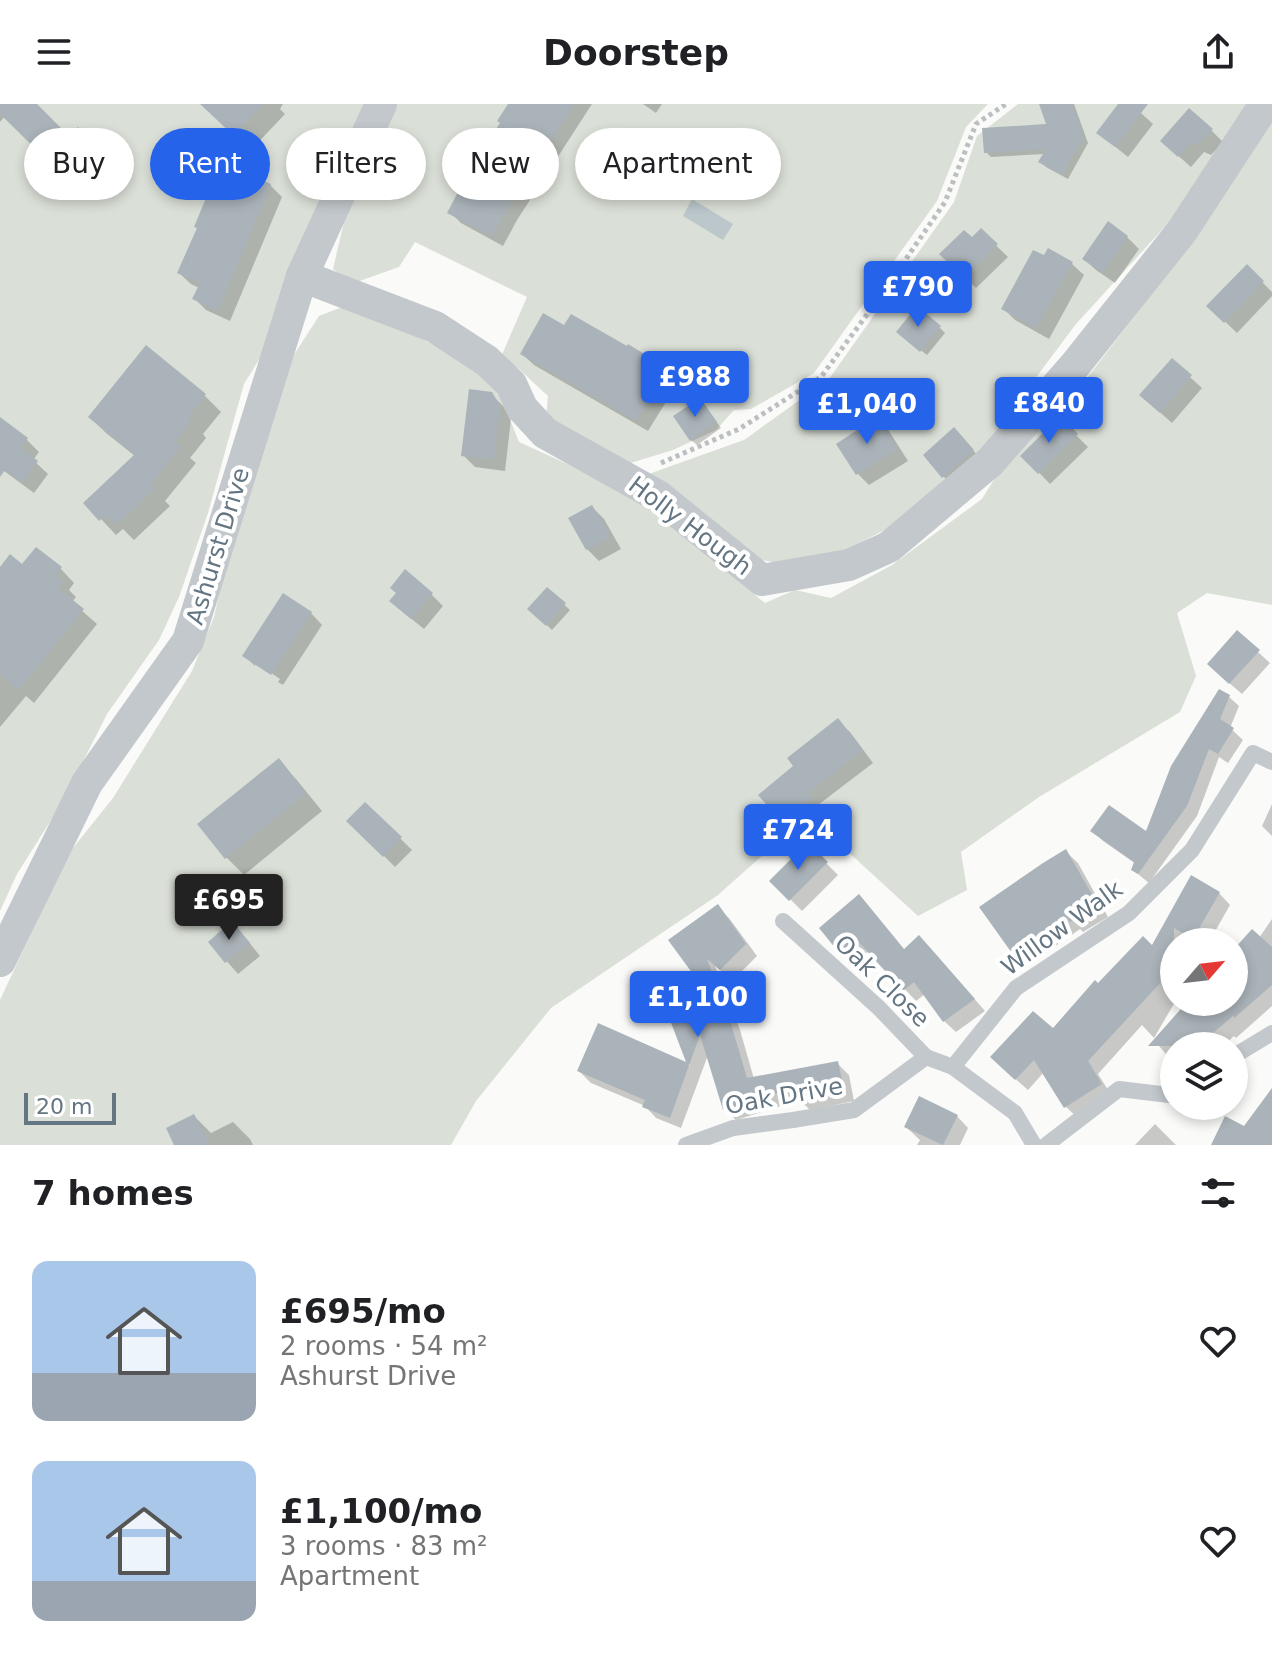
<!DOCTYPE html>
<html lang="en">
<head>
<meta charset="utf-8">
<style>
  :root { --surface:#fff; --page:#f2f2f2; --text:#202124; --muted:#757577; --accent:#2563eb }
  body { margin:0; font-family:"DejaVu Sans",sans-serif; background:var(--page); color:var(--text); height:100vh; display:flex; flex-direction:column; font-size:30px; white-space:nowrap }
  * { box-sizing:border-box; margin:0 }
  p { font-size:26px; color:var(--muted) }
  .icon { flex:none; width:44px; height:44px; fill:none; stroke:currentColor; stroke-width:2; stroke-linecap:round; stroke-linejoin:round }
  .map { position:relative; height:1041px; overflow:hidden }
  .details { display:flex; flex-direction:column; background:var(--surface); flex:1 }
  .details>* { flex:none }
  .guide { position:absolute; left:24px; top:24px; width:800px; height:72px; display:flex; gap:16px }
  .needle { width:52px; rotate:62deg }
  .controls { position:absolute; left:1160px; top:824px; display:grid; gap:16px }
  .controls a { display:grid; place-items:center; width:88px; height:88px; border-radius:50%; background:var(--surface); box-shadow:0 4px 12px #0003; font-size:40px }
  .scale { position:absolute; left:24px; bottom:20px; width:92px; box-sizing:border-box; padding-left:8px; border:4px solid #657683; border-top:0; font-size:22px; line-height:28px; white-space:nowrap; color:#657683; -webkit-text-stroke:6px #fff; paint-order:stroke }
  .price { position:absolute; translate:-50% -68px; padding:0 18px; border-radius:8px; background:var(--accent); color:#fff; font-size:26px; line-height:52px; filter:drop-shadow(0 2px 4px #0008) }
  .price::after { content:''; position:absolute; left:50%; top:48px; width:24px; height:18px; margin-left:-12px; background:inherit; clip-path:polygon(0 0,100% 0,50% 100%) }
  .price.on { background:#222; color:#fff }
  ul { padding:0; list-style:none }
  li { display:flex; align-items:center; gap:24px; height:200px; padding:0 32px }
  li span { display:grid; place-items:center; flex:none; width:224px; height:160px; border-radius:16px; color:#555 }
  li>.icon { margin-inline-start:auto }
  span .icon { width:96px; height:96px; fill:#fffc; stroke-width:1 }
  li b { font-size:34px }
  h2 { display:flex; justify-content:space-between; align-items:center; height:96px; padding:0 32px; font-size:34px }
  .chip { padding:0 28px; border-radius:36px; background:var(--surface); box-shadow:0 4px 12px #0003; font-size:28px; line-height:72px }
  .chip.on { background:var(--accent); color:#fff }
  header { display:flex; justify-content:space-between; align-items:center; height:104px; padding:0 32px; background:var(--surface); font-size:36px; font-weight:700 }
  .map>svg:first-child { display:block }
  .green { fill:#dadfd7 }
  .water { fill:#bbc7cb }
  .shadow { fill:#0003 }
  .building { fill:#aab3b9 }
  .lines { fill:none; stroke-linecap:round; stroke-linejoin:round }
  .path { stroke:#bbbfc2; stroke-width:5; stroke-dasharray:4 4; stroke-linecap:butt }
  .service { stroke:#c3c8cc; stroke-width:16 }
  .minor { stroke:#c3c8cc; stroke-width:32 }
  .labels { text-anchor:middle; stroke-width:8; stroke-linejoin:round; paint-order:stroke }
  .street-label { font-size:24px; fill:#657683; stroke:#fff }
</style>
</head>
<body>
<header><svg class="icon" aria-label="menu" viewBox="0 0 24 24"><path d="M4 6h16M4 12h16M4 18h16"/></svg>Doorstep<svg class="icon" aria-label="share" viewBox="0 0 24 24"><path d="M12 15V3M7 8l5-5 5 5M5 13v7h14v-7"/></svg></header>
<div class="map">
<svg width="1272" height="1041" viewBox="0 0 1272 1041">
  <rect width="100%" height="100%" fill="#fafaf8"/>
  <g class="green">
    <polygon points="0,0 988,0 966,23 937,97 814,269 751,305 734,306 716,326 673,346 624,361 546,314 548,292 519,265 501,253 527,193 415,138 399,163 351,180 333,165 344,118 244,280 208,409 179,493 159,536 107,610 63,697 17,770 0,807"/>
    <polygon points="1018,0 1252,0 1171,116 1076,220 1013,304 983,351 896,420 844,447 784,460 751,454 643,372 744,336 829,275 954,98 977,32"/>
    <polygon points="1272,7 1272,501 1207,489 1177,509 1196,572 1180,608 1039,693 961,748 967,786 918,812 808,711 718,791 551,904 476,997 451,1041 0,1041 0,896 69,749 113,694 192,567 214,513 231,438 290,257 319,212 342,203 386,217 458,253 494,276 519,338 629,388 765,499 795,486 831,494 892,461 982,395 1003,361 1071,295 1179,154"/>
  </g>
  <polygon class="water" points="692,95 733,120 723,136 683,112"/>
  <g class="shadow">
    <polygon points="0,0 34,0 69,35 78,26 110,58 74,95 44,65 51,58 5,12 0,18"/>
    <polygon points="203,0 283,0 280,5 285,10 251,46"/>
    <polygon points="510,0 592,0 517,116 503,142 461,119 450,108 502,19"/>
    <polygon points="643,0 662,0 656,9"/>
    <polygon points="1041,0 1074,0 1088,39 1068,75 1046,63 1041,58 1045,50 991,53 986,48 1049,22"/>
    <polygon points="1120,0 1131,0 1153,20 1128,53 1098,29"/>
    <polygon points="1211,26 1223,38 1211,51 1204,48 1191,63 1174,48"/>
    <polygon points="666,52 677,63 663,85 634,67 622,55"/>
    <polygon points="270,81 282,93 230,217 206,206 195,195 199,184 191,180 179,169 236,95"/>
    <polygon points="1109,120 1127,133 1139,145 1115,179 1096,166 1084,155"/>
    <polygon points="981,127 1008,153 976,184 942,150 972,136"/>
    <polygon points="1072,160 1084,171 1049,235 1015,216 1003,204"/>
    <polygon points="1247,163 1272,188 1272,192 1237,229 1209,202"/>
    <polygon points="565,224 657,260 669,272 661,285 669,293 648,327 534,261 522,250"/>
    <polygon points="940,224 945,229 927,251 904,233"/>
    <polygon points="146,244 205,292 221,308 203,330 206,334 190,354 196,359 165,397 170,402 134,436 123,425 116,431 86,399 135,352 106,329 90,313"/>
    <polygon points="1172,257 1202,284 1172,319 1154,303"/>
    <polygon points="491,290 503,302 511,315 505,367 475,363 463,351"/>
    <polygon points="705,302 721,324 697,341 691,336"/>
    <polygon points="877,315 889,327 908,357 869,381 858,370"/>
    <polygon points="1060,315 1088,343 1050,380 1023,352"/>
    <polygon points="8,321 27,336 39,348 33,356 48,370 34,389 0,364 0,329"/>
    <polygon points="965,337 984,359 955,384 943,372"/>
    <polygon points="592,403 604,415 621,445 599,457 587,445"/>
    <polygon points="23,463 61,465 74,479 69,486 76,493 72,498 97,520 34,599 26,592 0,623 0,466"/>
    <polygon points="547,485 570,506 552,526 530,505"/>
    <polygon points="431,490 443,502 424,525 403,508"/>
    <polygon points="311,509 322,521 283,581 278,578 280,575 255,558 255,562 245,552"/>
    <polygon points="1258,548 1270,559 1242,590 1221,572"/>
    <polygon points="1228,592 1239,602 1230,624 1243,636 1228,659 1219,653 1197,712 1149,779 1133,766 1136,760 1103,737 1093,727 1147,730"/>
    <polygon points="838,617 850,628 873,659 818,701 823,708 797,731 785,719 796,662"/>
    <polygon points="279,657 296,675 322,707 244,771 226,753"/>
    <polygon points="365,700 412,746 395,763 349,717"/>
    <polygon points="1272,700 1272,732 1262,722"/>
    <polygon points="808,741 838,771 802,807 772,777"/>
    <polygon points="1066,748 1078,759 1108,813 1083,828 1080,825 1027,862 1015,850"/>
    <polygon points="1192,774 1219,789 1230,801 1209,838 1174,838 1175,898 1154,934 1142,921 1098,970 1112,992 1078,1014 1066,1003 1044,968 1028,986 1004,965 1053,927 1098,881 1153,844"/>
    <polygon points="717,803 729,814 757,852 733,876 715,862 740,926 754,975 837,959 849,971 854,997 810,1006 800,996 736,1016 724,1004 708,951 681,1024 656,1014 645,1002 591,979 579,967 599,922 690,962 673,917 718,901 671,836"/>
    <polygon points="1272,815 1272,902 1236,934 1234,932 1223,942 1174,942 1174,960 1155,937 1190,898 1234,898 1234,848 1259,834"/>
    <polygon points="821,824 905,847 931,845 985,907 956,928 944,917 925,890 916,897 869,847 853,860"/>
    <polygon points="244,832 260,852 238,870 210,838"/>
    <polygon points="194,1012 211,1029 233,1018 250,1035 253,1041 176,1041"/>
    <polygon points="957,1012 968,1024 960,1041 917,1041 920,1036 906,1023"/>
    <polygon points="1155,1020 1176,1041 1135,1041"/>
  </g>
  <g class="building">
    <polygon points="0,0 37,0 69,32 78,23 97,42 58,82 42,65 49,58 0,10"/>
    <polygon points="200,0 263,0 233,31"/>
    <polygon points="508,0 574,0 507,105 492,132 447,109 469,67 500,19 497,17"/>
    <polygon points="1039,0 1072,0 1084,33 1062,71 1038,58 1046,45 984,49 982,24 1046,20"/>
    <polygon points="1118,0 1148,0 1115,43 1096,29"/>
    <polygon points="1189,4 1213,25 1198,41 1192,38 1178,53 1160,37"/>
    <polygon points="636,30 667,50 650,75 620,55"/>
    <polygon points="245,68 271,80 218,207 192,195 200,179 177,169 197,124 194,123 211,82 235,92"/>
    <polygon points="1108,117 1128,132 1103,169 1082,155"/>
    <polygon points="981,124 998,140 964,174 939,150 964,126 972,133"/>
    <polygon points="1048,144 1073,158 1036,224 1001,205 1033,146 1044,151"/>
    <polygon points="1247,160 1264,177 1224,219 1206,202"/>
    <polygon points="917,202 941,222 920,248 896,228"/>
    <polygon points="543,209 564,221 571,210 627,242 628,240 659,259 650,274 659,279 636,317 520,250"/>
    <polygon points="146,241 206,290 188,313 192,316 175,337 181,342 151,380 155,384 116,421 106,411 99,417 83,399 134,351 88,313"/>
    <polygon points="1172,254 1192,271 1160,309 1139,291"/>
    <polygon points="469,285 492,288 500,302 494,356 461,352"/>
    <polygon points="700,294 717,318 690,337 673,312"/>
    <polygon points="1060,312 1078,330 1038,370 1020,352"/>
    <polygon points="0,313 28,334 21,344 38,357 22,379 5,366 0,373"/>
    <polygon points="877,313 898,345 856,371 836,340"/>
    <polygon points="954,323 974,346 942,374 923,351"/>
    <polygon points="592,401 611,433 586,446 568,414"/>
    <polygon points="36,443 62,463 56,471 63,478 58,484 84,505 19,586 0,570 0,463 10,450 22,460"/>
    <polygon points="405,465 433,489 411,515 389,497 396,489 390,484"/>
    <polygon points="547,483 566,499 546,522 527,505"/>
    <polygon points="283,489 312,508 271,571 242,552"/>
    <polygon points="1237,526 1260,546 1229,580 1207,560"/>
    <polygon points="1219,585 1230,591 1220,615 1234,624 1218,650 1209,645 1187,702 1138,770 1131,766 1134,758 1090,727 1109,701 1146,727 1171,662"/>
    <polygon points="838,614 863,646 808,689 813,695 784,720 758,691 793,662 787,654"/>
    <polygon points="279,654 306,689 225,755 197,720"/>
    <polygon points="365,698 402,733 383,753 346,717"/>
    <polygon points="808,738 828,758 789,797 769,777"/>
    <polygon points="1066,745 1098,801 1070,818 1067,814 1014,852 979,803 1043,759"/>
    <polygon points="1191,771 1220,788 1193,835 1174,824 1174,864 1088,957 1102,980 1064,1004 1034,956 1015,976 990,953 1033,907 1053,924 1095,876 1098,879 1143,832 1152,841"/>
    <polygon points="859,790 904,845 919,831 975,895 943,918 914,878 903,887 857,836 840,850 819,824"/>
    <polygon points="718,800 746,840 720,866 707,855 729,913 747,974 838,957 844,986 796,995 794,984 723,1006 700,931 670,1014 642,1003 645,996 577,967 598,919 686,958 670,916 715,900 668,836"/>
    <polygon points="232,817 250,839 225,859 208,838"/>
    <polygon points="1252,825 1272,843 1272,881 1234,914 1234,911 1198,942 1148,942 1187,898 1234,898 1234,845"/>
    <polygon points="1272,984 1272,1041 1211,1041 1225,1012 1244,1022"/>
    <polygon points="919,992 958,1011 943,1041 904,1023"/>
    <polygon points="194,1010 210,1041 174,1041 166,1024"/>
  </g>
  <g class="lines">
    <polyline class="path" points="661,359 739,325 821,273 882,190 945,98 976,20 1006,0"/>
    <g class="service">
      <polyline points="783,817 879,904 926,953 953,963"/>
      <polyline points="1234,952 1272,929"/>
      <polyline points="686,1041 733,1024 793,1016 854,1006 926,953"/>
      <polyline points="1034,1041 1015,1009 953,963 1016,884 1129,809 1192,746 1253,649 1272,658"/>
      <polyline points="1046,1041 1119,985 1169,991 1174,988"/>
    </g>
    <g class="minor">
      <polyline points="302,172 435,223 487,257 511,280 522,304 545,329 658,392 762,476 849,461 889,443 990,358 1076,260 1182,127 1265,0"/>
      <polyline points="0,857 87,679 188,537 302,172 381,0"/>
    </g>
  </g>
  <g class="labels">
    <g class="street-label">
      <text transform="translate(690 422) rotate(37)" y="8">Holly Hough</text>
      <text transform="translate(218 442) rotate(-73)" y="8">Ashurst Drive</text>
      <text transform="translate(1062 824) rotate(-36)" y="8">Willow Walk</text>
      <text transform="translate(882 877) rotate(44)" y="8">Oak Close</text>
      <text transform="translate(784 992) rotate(-10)" y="8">Oak Drive</text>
    </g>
  </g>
</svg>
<div class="controls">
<a><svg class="needle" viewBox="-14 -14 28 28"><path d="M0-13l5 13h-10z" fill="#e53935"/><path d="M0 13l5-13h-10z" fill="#757577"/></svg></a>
<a><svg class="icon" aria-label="layers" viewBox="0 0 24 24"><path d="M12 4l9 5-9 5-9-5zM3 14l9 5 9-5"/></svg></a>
</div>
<div class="scale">20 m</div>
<b class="price" style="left:918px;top:225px">£790</b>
<b class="price" style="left:695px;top:315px">£988</b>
<b class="price" style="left:1049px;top:341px">£840</b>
<b class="price" style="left:867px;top:342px">£1,040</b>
<b class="price" style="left:798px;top:768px">£724</b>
<b class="price on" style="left:229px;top:838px">£695</b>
<b class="price" style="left:698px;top:935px">£1,100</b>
<div class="guide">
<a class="chip">Buy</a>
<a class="chip on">Rent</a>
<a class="chip">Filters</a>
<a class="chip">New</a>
<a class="chip">Apartment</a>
</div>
</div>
<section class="details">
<h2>7 homes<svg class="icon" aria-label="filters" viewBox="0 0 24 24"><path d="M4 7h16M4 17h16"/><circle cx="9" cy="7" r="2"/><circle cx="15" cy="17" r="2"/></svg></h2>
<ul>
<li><span style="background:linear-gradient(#a9c7e8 70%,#9aa5b1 0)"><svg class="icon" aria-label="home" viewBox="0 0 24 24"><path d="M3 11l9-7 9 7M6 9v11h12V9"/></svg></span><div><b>£695/mo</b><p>2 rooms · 54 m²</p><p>Ashurst Drive</p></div><svg class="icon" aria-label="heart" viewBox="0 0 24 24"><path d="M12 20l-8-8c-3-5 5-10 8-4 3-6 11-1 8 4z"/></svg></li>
<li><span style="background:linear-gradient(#a9c7e8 75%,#9aa5b1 0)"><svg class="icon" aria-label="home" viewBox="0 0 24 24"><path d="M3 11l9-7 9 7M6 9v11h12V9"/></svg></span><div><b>£1,100/mo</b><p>3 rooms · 83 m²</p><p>Apartment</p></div><svg class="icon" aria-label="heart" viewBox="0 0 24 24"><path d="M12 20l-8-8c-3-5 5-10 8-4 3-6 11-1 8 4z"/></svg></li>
</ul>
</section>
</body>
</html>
